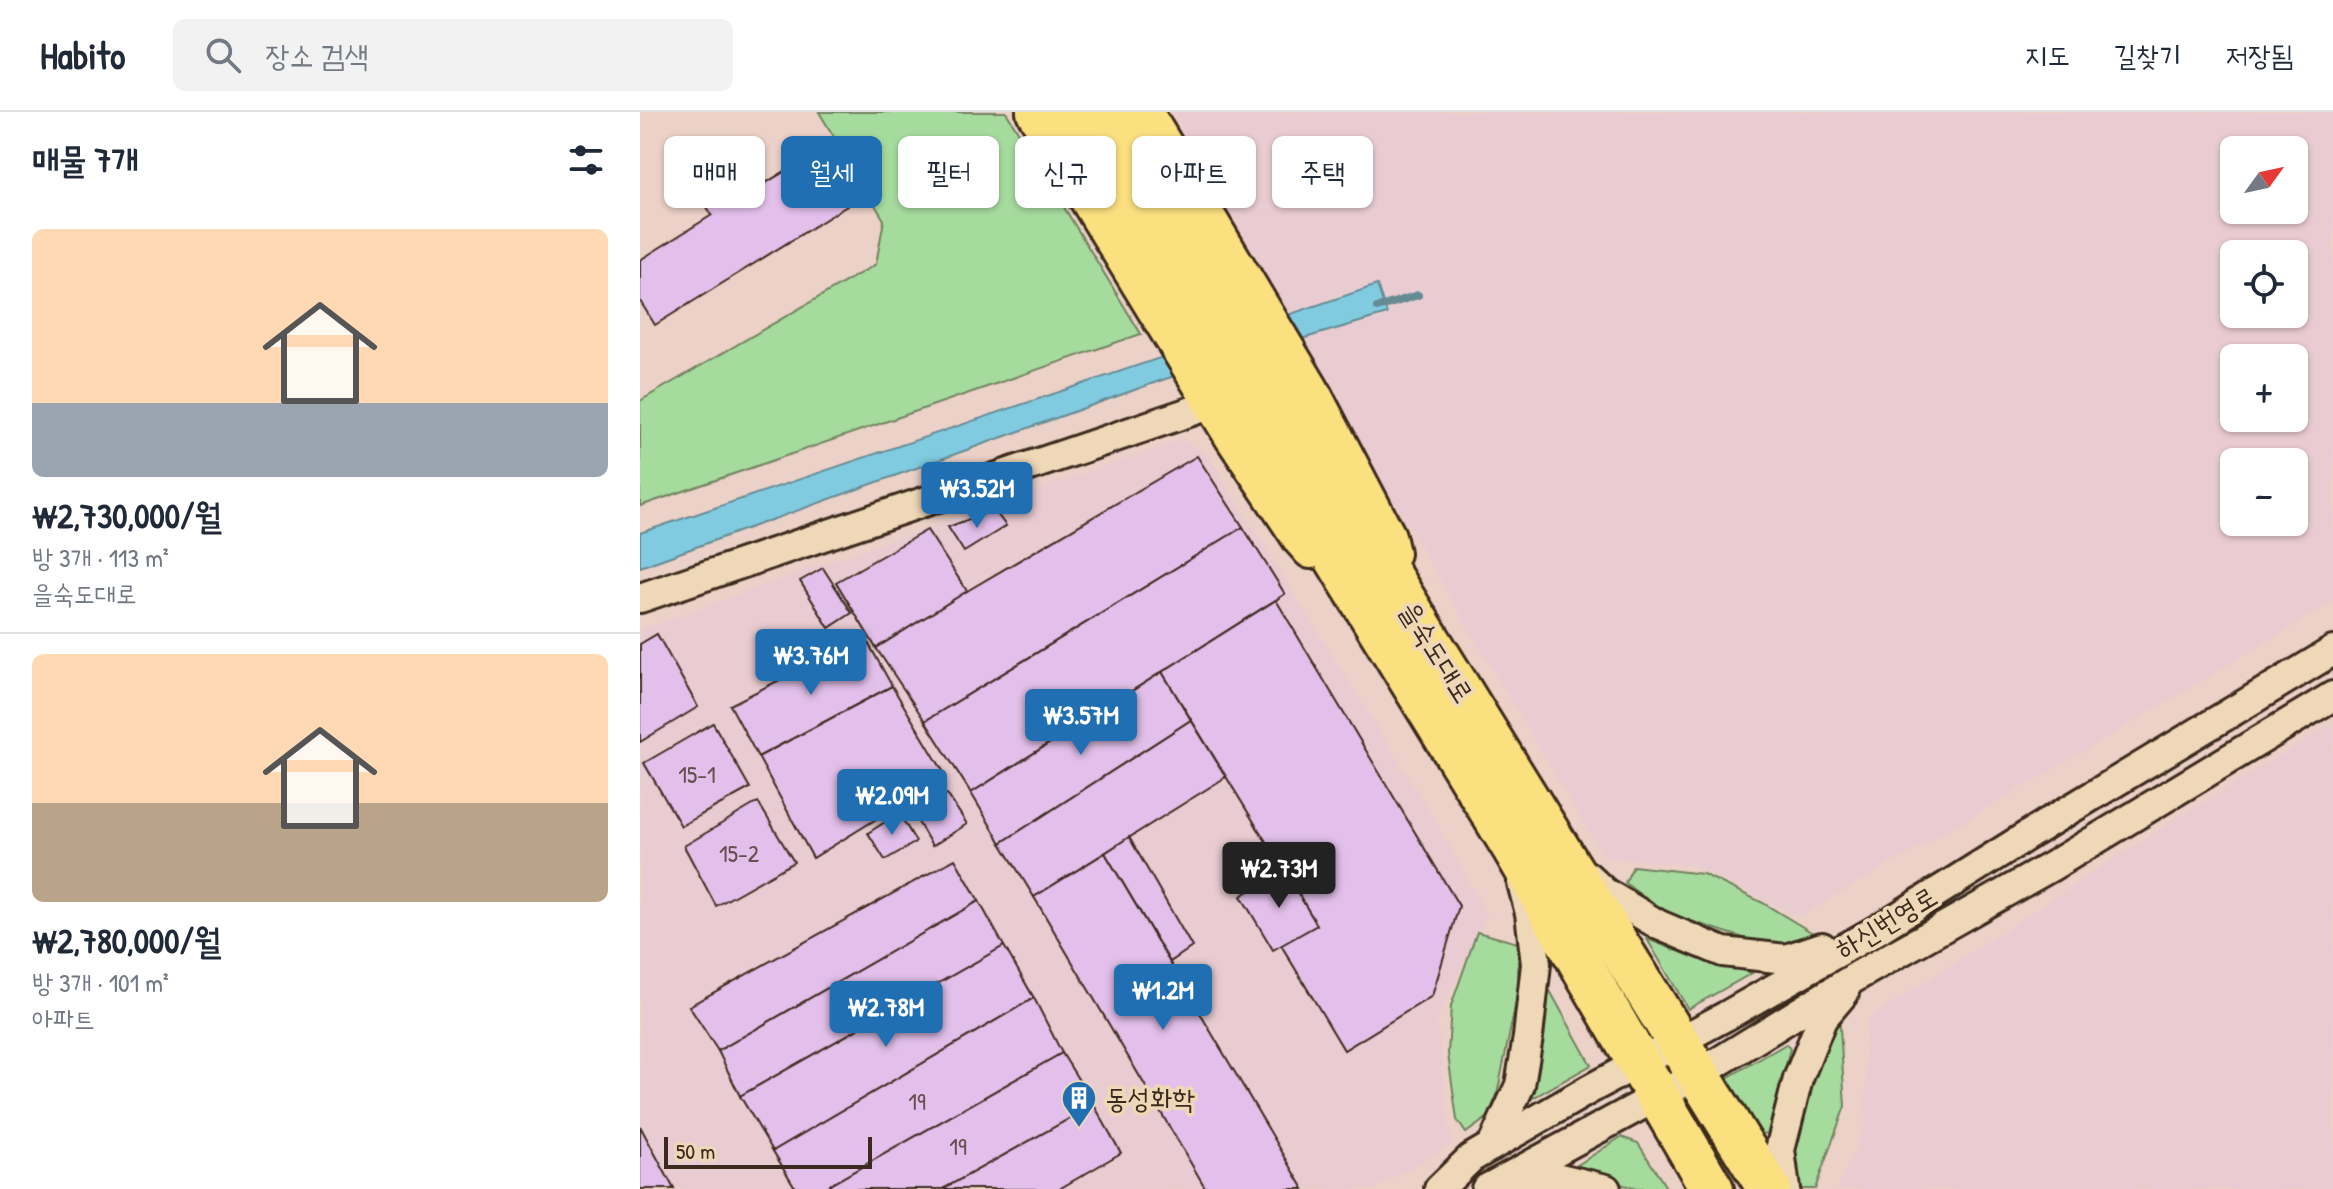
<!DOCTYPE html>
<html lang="ko">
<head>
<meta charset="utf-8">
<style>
  :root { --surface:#fff; --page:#f2f2f3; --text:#1f2937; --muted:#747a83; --line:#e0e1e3; --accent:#1f6fb2 }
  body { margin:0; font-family:"Patrick Hand","Poor Story",sans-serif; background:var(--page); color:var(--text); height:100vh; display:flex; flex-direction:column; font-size:30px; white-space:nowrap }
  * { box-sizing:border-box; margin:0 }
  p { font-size:26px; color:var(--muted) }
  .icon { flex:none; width:44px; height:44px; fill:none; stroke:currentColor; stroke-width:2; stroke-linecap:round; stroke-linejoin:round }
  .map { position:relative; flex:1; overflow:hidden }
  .panel { display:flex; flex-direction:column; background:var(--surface); width:640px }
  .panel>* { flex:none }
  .hud { position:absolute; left:24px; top:24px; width:760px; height:72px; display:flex; gap:16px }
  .needle { width:52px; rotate:57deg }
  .fabs { position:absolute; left:1580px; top:24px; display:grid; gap:16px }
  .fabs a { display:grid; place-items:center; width:88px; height:88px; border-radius:12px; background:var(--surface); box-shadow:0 2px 6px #0004; font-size:40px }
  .scale { position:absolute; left:24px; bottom:20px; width:208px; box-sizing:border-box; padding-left:8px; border:4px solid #3b2a1e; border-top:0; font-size:22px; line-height:28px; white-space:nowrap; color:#3b2a1e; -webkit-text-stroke:6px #eed8b7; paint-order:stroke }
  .price { position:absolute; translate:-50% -68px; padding:0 18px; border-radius:8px; background:var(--accent); color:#fff; font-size:26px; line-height:52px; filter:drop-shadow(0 2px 4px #0008) }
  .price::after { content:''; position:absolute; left:50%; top:48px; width:24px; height:18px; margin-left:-12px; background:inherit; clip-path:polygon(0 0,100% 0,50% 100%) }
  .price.current { background:#222; color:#fff }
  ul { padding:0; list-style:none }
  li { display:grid; align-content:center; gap:16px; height:424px; padding:0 32px }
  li+li { border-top:2px solid var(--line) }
  li span { display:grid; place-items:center; height:248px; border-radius:12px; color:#555 }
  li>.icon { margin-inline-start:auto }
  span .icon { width:144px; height:144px; fill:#fffc; stroke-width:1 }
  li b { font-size:34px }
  h2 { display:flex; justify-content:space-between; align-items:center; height:96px; padding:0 32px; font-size:34px }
  .pill { padding:0 28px; border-radius:12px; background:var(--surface); box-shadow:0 2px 6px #0004; font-size:28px; line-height:72px }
  .pill.current { background:var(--accent); color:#fff }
  header { display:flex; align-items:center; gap:48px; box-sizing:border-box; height:112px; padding:0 40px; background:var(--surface); border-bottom:2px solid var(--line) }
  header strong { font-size:38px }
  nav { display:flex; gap:44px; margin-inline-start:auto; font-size:28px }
  .search { width:560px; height:72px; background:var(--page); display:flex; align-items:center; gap:20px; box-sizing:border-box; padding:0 28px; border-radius:12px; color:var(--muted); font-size:30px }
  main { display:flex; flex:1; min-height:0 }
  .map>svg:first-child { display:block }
  .built { fill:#e9ccd2; fill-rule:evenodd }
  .green { fill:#a6db9e; stroke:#70825e; stroke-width:2 }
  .water { fill:#81cbe1; stroke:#658b93; stroke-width:2 }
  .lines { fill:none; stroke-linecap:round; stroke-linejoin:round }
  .stream { stroke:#658b93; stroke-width:8 }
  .building { fill:#e3c0eb; stroke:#3b2a1e; stroke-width:2 }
  .minor-casing { stroke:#3b2a1e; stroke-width:34 }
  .major-casing { stroke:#3b2a1e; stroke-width:42 }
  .highway-casing { stroke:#3b2a1e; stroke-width:48 }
  .minor { stroke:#eed8b7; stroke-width:28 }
  .major { stroke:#fbe080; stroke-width:36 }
  .highway { stroke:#fbe080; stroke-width:42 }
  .labels { text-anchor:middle; stroke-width:7; stroke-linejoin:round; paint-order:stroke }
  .number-label { font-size:24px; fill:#655051 }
  .street-label { font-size:28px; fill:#3b2a1e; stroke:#eed8b7 }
  .poi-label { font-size:28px; fill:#3b2a1e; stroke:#eed8b7; text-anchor:start }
</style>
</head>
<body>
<header>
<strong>Habito</strong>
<div class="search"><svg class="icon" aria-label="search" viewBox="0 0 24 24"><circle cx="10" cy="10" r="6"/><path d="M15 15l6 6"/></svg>장소 검색</div>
<nav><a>지도</a><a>길찾기</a><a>저장됨</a></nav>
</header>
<main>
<section class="panel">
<h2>매물 7개<svg class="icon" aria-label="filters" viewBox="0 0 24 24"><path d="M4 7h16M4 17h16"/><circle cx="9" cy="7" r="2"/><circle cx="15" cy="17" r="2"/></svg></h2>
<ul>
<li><span style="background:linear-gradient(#ffd9b3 70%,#9aa5b1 0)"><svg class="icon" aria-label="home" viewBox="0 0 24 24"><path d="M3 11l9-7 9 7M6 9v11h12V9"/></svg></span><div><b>₩2,730,000/월</b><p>방 3개 · 113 m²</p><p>을숙도대로</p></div></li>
<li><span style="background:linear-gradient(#ffd9b3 60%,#b9a48a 0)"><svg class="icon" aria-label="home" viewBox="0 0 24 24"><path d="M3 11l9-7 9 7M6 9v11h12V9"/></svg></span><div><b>₩2,780,000/월</b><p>방 3개 · 101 m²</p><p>아파트</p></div></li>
</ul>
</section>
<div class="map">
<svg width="1693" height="1077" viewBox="0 0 1693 1077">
  <rect width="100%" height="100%" fill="#ebd1c7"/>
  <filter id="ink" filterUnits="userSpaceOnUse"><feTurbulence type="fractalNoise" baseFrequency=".0125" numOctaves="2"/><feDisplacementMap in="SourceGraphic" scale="16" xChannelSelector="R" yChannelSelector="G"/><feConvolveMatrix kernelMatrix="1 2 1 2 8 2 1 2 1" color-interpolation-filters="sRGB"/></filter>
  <g filter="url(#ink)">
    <g class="built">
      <path d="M 536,0 L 1693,0 L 1693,490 L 1387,673 L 1159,805 L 1055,754 L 964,745 L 710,317 L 541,19 ZM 1594,38 L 1654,38 L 1654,98 L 1594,98 ZM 1594,142 L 1654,142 L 1654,202 L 1594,202 ZM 1594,246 L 1654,246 L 1654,306 L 1594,306 ZM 1594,350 L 1654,350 L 1654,410 L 1594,410 Z"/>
      <polygon points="543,327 569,345 795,708 847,802 797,909 811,1033 734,1077 0,1077 0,518 179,453"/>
      <polygon points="1693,611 1693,1077 1197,1077 1226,1011 1226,909 1529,711"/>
    </g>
    <g class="green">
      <polygon points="179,0 366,0 501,222 0,394 0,289 236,152 244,108"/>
      <polygon points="993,754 1063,762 1123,791 1176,823 1138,837 1023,800 985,771"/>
      <polygon points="837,820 878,831 878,880 857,983 848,1005 826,1021 817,1008 808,942 811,894"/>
      <polygon points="1007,827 1056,846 1112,861 1048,897"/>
      <polygon points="909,877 951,953 889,988"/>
      <path d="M 1199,900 L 1205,994 L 1175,1077 L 1155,1077 C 1146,1032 1180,942 1199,900 Z"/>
      <polygon points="1146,932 1150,937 1128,1021 1121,1022 1087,966"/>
      <polygon points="981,1025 998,1031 1027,1077 996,1077 933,1056"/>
    </g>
    <polygon class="water" points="737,173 747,202 525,267 0,455 0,421"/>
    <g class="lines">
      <polyline class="stream" points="737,196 778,183"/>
    </g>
    <g class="building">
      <polygon points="183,36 215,89 15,213 0,189 0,148 72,103 58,81 79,69 93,91"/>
      <polygon points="557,344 603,415 285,609 236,536 327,479"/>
      <polygon points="354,398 366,414 324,440 308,415"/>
      <polygon points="603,415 645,482 331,681 285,609"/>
      <polygon points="287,418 327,479 236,536 196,470"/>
      <polygon points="183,456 212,501 189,516 160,469"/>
      <polygon points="636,488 819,794 792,884 704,938 641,833 677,813 522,560"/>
      <polygon points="17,522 58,595 0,630 0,532"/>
      <polygon points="225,525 252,574 118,645 90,593"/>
      <polygon points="522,560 551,608 361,731 331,681"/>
      <polygon points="252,574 306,664 173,746 118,645"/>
      <polygon points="551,608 586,665 394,785 361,731"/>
      <polygon points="73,611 110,676 41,714 4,651"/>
      <polygon points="307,682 327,712 292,734 274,703"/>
      <polygon points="118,690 154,750 76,794 44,734"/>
      <polygon points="259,701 276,730 245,748 228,721"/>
      <polygon points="489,725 552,835 530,850 465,741"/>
      <polygon points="465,741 664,1077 566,1077 394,785"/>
      <polygon points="315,747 339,789 78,939 49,894"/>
      <polygon points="644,758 677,813 633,838 601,784"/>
      <polygon points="339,789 364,834 100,984 78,939"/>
      <polygon points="364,834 394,886 133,1039 100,984"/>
      <polygon points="394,886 422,941 183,1077 156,1077 133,1039"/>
      <polygon points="422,941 454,993 303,1077 183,1077"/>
      <polygon points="454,993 481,1041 419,1077 303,1077"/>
      <polygon points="0,1014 34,1077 0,1077"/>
    </g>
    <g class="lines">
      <g class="minor-casing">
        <g id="minor">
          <polyline points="0,486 573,292"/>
          <polyline points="947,764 964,780 1019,813 1083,840 1146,847 1182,835"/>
          <polyline points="852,1034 880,973 888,925 896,852 890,801 882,771"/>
          <polyline points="870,1066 915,1065 966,1077"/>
          <polyline points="799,1077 831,1046 950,977 1086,904 1240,816 1409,710 1693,539"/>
          <polyline points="846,1077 1059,962 1219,863 1412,754 1693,584"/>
          <polyline points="1145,1077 1140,1038 1158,967 1182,907 1204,881"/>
        </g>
      </g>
      <g class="major-casing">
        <g id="major">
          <polyline points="395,0 594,326 662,428 671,438"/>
          <polyline points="504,0 670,277 747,424 751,441"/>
        </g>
      </g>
      <g class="highway-casing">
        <g id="highway">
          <polyline points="430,0 635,347 873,735 1072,1077"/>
          <path d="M 470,0 C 537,113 603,226 672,338 C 823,585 978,829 1129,1077"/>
        </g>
      </g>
      <use href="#minor" class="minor"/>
      <use href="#major" class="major"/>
      <use href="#highway" class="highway"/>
    </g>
  </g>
  <defs>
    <g id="building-pin" transform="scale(1.8)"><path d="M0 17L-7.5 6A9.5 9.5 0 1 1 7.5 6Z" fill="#1f6fb2" stroke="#eed8b7"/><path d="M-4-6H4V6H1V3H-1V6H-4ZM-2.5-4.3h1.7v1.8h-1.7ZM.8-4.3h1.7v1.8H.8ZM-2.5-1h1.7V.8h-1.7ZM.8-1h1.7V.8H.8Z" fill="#fff"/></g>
  </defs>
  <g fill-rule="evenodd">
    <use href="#building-pin" x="439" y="986"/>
  </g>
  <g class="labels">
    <g class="number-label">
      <text x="57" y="671">15-1</text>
      <text x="99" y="750">15-2</text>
      <text x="277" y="998">19</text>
      <text x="318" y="1043">19</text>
    </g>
    <g class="street-label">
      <text transform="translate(797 540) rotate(58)" y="10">을숙도대로</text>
      <text transform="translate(1246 810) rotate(-31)" y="10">하신번영로</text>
    </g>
    <g class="poi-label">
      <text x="465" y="996">동성화학</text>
    </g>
  </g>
</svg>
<div class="fabs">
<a><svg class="needle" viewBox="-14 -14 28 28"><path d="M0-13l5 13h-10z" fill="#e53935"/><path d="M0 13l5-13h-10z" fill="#747a83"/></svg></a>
<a><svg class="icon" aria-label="locate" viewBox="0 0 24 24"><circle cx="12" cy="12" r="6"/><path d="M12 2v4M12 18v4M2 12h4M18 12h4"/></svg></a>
<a>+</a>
<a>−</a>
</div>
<div class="scale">50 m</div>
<b class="price" style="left:337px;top:418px">₩3.52M</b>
<b class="price" style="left:171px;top:585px">₩3.76M</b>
<b class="price" style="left:441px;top:645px">₩3.57M</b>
<b class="price" style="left:252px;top:725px">₩2.09M</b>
<b class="price current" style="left:639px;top:798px">₩2.73M</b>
<b class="price" style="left:523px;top:920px">₩1.2M</b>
<b class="price" style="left:246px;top:937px">₩2.78M</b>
<div class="hud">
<a class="pill">매매</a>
<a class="pill current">월세</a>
<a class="pill">필터</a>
<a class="pill">신규</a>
<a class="pill">아파트</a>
<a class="pill">주택</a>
</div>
</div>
</main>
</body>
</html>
